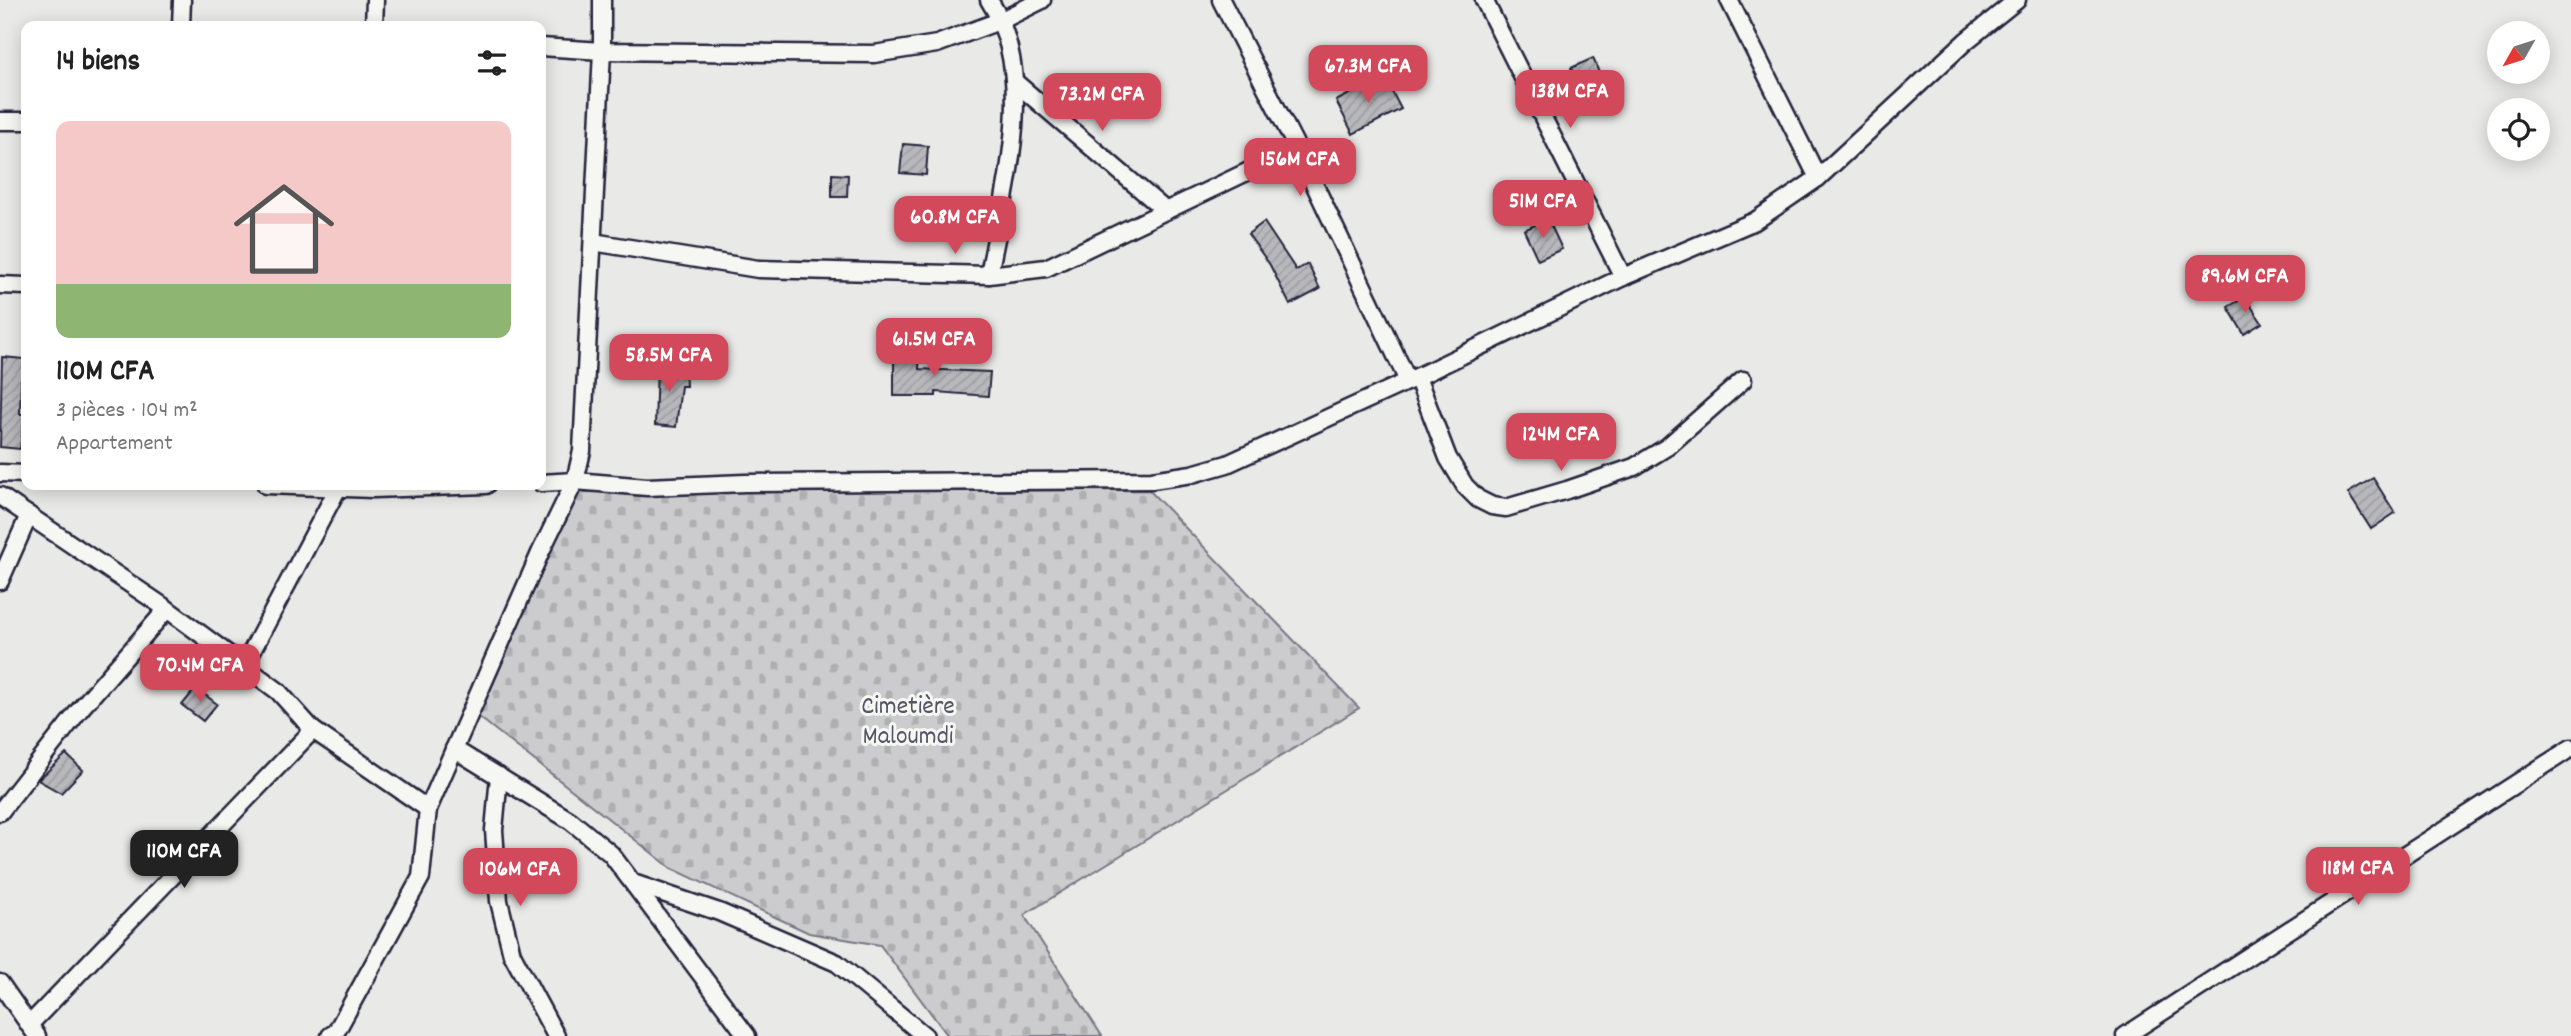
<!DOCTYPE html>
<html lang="fr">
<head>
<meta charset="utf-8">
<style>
  :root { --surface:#fff; --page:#f2f2f2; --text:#222; --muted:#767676; --accent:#d1495b }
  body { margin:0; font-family:Dekko,sans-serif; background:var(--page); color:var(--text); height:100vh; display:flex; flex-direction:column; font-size:26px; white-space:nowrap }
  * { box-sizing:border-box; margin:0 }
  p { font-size:23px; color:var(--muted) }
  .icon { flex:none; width:38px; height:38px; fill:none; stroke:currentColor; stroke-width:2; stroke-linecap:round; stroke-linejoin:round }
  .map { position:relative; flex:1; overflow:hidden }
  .drawer { position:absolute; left:21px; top:21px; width:525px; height:469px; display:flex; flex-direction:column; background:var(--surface); border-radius:14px; box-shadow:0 4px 18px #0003 }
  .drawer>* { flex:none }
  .needle { width:46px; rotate:231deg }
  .buttons { position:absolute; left:2487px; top:21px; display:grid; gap:14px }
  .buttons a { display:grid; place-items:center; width:63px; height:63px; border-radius:50%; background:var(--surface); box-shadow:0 4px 18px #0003; font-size:35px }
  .price { position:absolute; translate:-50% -60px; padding:0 16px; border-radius:14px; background:var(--accent); color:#fff; font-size:23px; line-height:46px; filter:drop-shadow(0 2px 4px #0008) }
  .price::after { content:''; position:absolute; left:50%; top:42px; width:21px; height:16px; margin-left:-10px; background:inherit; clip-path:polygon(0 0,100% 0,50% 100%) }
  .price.on { background:#222; color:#fff }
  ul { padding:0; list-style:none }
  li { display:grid; align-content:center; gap:14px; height:371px; padding:0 35px }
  li span { display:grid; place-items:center; height:217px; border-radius:14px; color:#555 }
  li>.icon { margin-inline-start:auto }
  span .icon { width:126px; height:126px; fill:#fffc; stroke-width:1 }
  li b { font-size:30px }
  h2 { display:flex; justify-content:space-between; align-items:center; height:84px; padding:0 35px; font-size:30px }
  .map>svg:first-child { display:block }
  .cemetery { fill:url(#cemetery-stones); stroke:#777784; stroke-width:2 }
  .building { fill:url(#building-hatch); stroke:#22223b; stroke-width:2 }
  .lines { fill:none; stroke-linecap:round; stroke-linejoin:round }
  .street-casing { stroke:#22223b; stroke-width:21 }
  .street { stroke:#f6f6f2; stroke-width:16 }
  .labels { text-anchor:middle; stroke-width:6; stroke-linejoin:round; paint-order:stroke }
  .park-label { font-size:26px; fill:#555567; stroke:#f6f6f2 }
</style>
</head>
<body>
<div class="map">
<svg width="2571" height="1036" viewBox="0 0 2571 1036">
  <defs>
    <pattern id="cemetery-stones" width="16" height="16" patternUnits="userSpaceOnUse" patternTransform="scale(1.75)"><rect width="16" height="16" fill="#ccccce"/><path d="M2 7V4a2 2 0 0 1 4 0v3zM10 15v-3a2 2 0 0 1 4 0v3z" fill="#afafb2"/></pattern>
    <pattern id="building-hatch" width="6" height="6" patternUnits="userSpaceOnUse" patternTransform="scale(1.75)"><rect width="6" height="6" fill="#b8b8bc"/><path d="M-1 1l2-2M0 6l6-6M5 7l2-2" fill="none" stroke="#9e9ea2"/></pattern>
  </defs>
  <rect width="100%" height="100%" fill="#e9e9e7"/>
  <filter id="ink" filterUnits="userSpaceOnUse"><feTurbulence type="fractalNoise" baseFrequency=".0143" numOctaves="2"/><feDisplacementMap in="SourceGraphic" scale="14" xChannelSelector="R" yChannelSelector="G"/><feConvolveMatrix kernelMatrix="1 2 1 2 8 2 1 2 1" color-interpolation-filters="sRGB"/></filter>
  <g filter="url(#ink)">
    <polygon class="cemetery" points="1149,490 1359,708 1024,915 1102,1036 948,1036 880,945 809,933 671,868 465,706 578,492"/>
    <g class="building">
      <polygon points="1593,58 1602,80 1580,90 1571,68"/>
      <polygon points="1384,76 1401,109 1353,134 1336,101"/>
      <polygon points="903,144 928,146 926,175 900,173"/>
      <polygon points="832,174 848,175 847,197 832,197"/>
      <polygon points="1548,219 1562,249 1538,260 1524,230"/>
      <polygon points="1264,222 1296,270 1308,264 1320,289 1290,305 1270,265 1248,234"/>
      <polygon points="2245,297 2262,323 2244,334 2228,307"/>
      <polygon points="902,342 920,343 919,369 990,372 988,396 936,392 936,396 894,396 894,356 902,357"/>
      <polygon points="2,357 24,359 23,380 21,380 20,414 25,414 20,449 0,447"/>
      <polygon points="657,366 685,366 686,386 681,386 676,427 655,425"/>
      <polygon points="2373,478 2395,513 2371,529 2348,493"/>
      <polygon points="196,688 217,704 203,721 182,705"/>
      <polygon points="66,754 83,770 61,793 38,780"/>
    </g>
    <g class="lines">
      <g class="street-casing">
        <g id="street">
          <polyline points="1221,0 1297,148 1408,381"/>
          <polyline points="1484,0 1623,277"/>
          <polyline points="1729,0 1818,178"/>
          <polyline points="181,26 182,0"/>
          <polyline points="374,26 375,0"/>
          <polyline points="541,47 602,51 874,54 937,44 1002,20 1042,0"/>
          <polyline points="1015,82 1166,211"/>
          <polyline points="0,121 26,121"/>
          <polyline points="593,242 758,269 989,275 1046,268 1297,148"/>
          <path d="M 989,275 C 1004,191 1039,77 989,0"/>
          <polyline points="0,285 26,286"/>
          <polyline points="1417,377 1448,458 1465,486 1478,499 1492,506 1506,508 1567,490 1634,467 1667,447 1743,380"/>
          <polyline points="0,473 26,474"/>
          <polyline points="541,483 575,481 647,487 745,483 1152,480 1192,474 1227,464 1417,377 1623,277 1755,221 1818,178 1966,41 2017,0"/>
          <polyline points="266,485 373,489 486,485"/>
          <polyline points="0,496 167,609 278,691 313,730 428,809"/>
          <polyline points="0,581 29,515"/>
          <polyline points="244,666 338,488"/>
          <polyline points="454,749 571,821 611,854 747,1036"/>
          <polyline points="499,776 494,830 499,901 512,954 556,1036"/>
          <polyline points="0,812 81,708 167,609"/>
          <polyline points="633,883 719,912 837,963 925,1036"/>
          <polyline points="0,983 37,1036"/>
          <polyline points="29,1025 313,730"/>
          <polyline points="330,1036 336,1032 421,877 428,809 541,551 575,481 582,451 602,51 602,0"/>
          <polyline points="2125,1036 2571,748"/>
        </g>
      </g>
      <use href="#street" class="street"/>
    </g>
  </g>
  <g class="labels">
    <g class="park-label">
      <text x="908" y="713">Cimetière<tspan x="908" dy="30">Maloumdi</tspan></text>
    </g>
  </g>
</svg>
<div class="buttons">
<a><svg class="needle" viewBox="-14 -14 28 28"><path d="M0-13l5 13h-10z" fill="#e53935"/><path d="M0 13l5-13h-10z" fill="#767676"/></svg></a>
<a><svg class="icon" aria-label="locate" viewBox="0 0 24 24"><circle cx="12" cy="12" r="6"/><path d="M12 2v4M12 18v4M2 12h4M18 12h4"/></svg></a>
</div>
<b class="price" style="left:1368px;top:105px">67.3M CFA</b>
<b class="price" style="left:1570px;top:130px">138M CFA</b>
<b class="price" style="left:1102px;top:133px">73.2M CFA</b>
<b class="price" style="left:1300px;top:198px">156M CFA</b>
<b class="price" style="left:1543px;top:240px">51M CFA</b>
<b class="price" style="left:955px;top:256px">60.8M CFA</b>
<b class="price" style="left:2245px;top:315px">89.6M CFA</b>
<b class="price" style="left:934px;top:378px">61.5M CFA</b>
<b class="price" style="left:669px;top:394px">58.5M CFA</b>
<b class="price" style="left:1561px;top:473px">124M CFA</b>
<b class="price" style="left:200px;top:704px">70.4M CFA</b>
<b class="price on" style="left:184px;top:890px">110M CFA</b>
<b class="price" style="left:2358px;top:907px">118M CFA</b>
<b class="price" style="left:520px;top:908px">106M CFA</b>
<section class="drawer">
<h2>14 biens<svg class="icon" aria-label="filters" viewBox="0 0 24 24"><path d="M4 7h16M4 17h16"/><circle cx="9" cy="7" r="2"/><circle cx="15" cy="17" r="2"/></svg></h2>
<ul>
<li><span style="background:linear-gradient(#f6c9c9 75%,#8fb573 0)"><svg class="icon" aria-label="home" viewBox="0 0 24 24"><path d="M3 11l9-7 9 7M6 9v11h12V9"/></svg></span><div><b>110M CFA</b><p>3 pièces · 104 m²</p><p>Appartement</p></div></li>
</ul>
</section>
</div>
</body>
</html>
